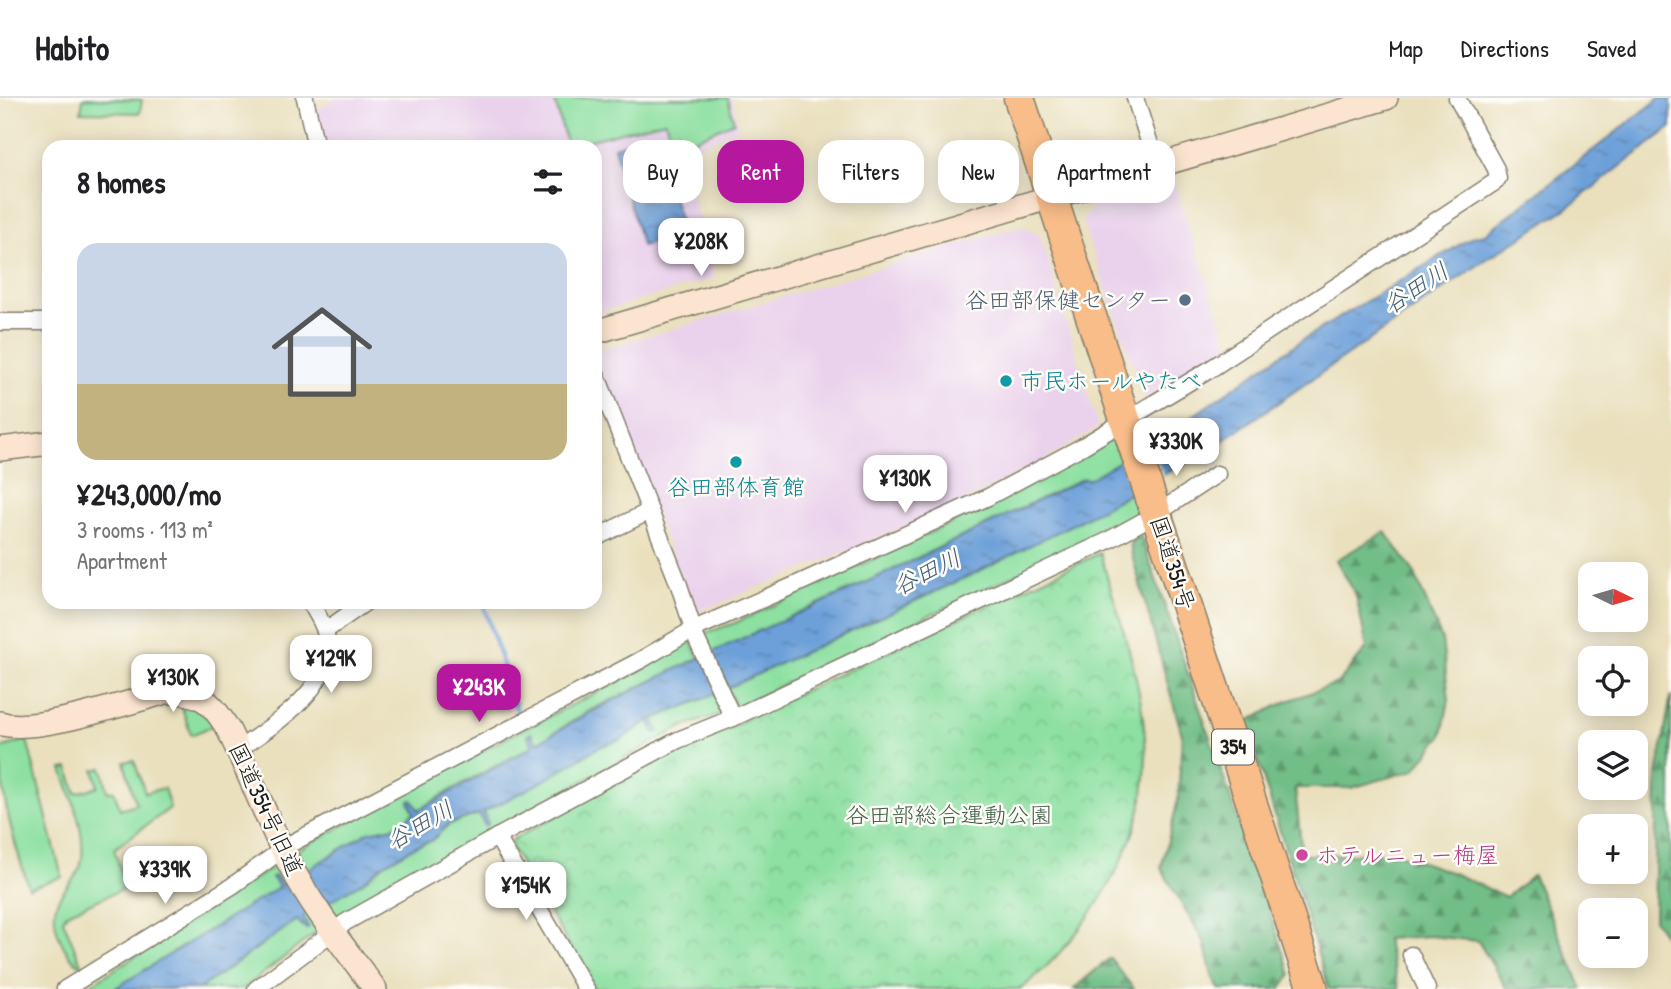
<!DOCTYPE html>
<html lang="en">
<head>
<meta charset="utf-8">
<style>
  :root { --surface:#fff; --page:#f6f6f6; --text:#202124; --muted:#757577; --line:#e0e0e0; --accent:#b5179e }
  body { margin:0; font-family:"Patrick Hand","Klee One",sans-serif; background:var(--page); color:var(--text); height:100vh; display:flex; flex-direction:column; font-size:26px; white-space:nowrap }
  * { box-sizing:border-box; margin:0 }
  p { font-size:23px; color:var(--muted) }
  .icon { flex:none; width:38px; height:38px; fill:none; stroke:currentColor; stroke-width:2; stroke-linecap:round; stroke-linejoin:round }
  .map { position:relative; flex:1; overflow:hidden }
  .side { position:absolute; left:42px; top:42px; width:560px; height:469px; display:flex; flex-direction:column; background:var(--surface); border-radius:21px; box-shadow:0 4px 18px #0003 }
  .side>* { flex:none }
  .guide { position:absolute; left:623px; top:42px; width:665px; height:63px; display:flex; gap:14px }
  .needle { width:46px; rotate:95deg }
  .fabs { position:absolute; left:1578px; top:464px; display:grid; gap:14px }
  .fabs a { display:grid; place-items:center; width:70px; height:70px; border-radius:14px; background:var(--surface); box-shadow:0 4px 18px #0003; font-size:35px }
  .price { position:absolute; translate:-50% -60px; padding:0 16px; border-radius:14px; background:#fff; color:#222; font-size:23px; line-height:46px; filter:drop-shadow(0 2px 4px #0008) }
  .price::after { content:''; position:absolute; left:50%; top:42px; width:21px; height:16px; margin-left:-10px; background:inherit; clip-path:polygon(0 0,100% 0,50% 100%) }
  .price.on { background:var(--accent); color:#fff }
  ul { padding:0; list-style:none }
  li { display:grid; align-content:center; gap:14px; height:371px; padding:0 35px }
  li span { display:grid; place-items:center; height:217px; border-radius:21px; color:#555 }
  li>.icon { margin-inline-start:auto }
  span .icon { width:126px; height:126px; fill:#fffc; stroke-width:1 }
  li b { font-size:30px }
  h2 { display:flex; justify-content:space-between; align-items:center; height:84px; padding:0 35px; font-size:30px }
  .chip { padding:0 24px; border-radius:21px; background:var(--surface); box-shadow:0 4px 18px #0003; font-size:24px; line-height:63px }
  .chip.on { background:var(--accent); color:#fff }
  header { display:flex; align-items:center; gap:42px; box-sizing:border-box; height:98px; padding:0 35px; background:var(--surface); border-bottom:2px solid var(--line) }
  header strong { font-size:33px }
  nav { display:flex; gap:38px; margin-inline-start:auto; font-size:24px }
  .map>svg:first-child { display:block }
  .built { fill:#ead1ec }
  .green { fill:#8de0a1; stroke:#547e5e; stroke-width:2 }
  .forest { fill:url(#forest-firs); stroke:#476d52; stroke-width:2 }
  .park { fill:url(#park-crowns); stroke:#547e5e; stroke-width:2 }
  .water { fill:url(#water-ripples); stroke:#445e7a; stroke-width:2 }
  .pier { fill:#eae0be }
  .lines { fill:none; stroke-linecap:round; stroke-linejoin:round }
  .stream { stroke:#6da0d9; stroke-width:4.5 }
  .street-casing { stroke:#837e6d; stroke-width:19 }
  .secondary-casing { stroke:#837e6d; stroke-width:26 }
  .highway-casing { stroke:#837e6d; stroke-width:33 }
  .street { stroke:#fff; stroke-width:16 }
  .secondary { stroke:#fce5d0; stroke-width:23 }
  .highway { stroke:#f8bd89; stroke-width:30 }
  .service-dot { fill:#5c6f8a; stroke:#fdfcf7; stroke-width:2.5 }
  .culture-dot { fill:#0f9aa8; stroke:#fdfcf7; stroke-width:2.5 }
  .hotel-dot { fill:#d1479c; stroke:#fdfcf7; stroke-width:2.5 }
  .labels { text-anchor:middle; stroke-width:5; stroke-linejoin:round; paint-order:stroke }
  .shield { fill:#fdfcf7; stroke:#605f5e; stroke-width:2 }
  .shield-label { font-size:21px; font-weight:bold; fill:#1c1c1c }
  .service-label { font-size:23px; fill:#4e5e75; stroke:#fdfcf7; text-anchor:end }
  .culture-label { font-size:23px; fill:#0d838f; stroke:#fdfcf7; text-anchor:start }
  .street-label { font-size:23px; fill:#1c1c1c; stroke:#fdfcf7 }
  .park-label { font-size:23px; fill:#44614b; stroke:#fdfcf7 }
  .hotel-label { font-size:23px; fill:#b23c85; stroke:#fdfcf7; text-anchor:start }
  .water-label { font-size:24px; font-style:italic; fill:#445e7a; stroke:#fdfcf7 }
</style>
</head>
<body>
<header>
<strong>Habito</strong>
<nav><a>Map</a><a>Directions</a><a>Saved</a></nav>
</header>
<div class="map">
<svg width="1671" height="891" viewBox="0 0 1671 891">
  <defs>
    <pattern id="forest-firs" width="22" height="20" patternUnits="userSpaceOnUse" patternTransform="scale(1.75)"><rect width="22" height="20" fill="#72be87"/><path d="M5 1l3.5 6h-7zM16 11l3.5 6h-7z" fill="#5d9a6e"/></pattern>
    <pattern id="park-crowns" width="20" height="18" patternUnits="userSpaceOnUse" patternTransform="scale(1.75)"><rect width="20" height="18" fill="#8de0a1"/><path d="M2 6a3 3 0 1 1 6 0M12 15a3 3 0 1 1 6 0" fill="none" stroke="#79c08a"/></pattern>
    <pattern id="water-ripples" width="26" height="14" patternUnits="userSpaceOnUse" patternTransform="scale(1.75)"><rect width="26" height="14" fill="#6da0d9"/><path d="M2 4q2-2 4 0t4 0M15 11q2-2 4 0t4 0" fill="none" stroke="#5982af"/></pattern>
  </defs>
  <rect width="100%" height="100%" fill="#fdfcf7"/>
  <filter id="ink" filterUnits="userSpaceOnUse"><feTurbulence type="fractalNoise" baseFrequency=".0143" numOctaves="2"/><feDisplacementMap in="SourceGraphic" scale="14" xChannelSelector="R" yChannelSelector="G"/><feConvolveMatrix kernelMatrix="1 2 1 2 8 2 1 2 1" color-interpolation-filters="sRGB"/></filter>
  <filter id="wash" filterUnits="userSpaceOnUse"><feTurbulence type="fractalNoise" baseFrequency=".00686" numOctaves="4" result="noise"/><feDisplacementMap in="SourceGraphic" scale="28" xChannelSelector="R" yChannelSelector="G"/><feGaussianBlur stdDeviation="1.57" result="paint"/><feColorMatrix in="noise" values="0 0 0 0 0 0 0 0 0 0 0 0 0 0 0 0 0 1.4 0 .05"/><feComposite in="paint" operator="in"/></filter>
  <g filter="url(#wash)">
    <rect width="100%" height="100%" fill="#eae0be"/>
    <g class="built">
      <polygon points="337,0 732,0 739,31 681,55 715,180 595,215 595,49 325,49 317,12"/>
      <polygon points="1174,85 1229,246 1168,287 1145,300 1082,123 1093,109"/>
      <polygon points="1021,128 1040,137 1098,329 1046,361 953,409 695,515 595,261 595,254"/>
    </g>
    <g class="green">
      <polygon points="83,0 142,2 140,15 81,14"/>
      <polygon points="554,0 728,0 734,24 675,50 665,23 567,48"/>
      <polygon points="858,61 862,62 864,80 862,85 835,90 830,87 828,67"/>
      <polygon points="1111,340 1121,363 1086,383 1084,380 888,474 711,555 702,536 735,525 949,426"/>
      <polygon points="1130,395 1138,418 736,609 727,590 973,476"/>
      <polygon points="690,542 699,560 591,612 536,646 531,636 528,637 533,648 463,685 418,712 412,702 409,704 414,714 400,728 369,734 307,772 295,753 523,631 646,570"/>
      <polygon points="715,596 724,615 682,629 654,644 336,819 326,804 363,784 383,767 416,748 431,743 449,726 479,716 485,728 488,726 483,714 540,685 599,649 622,641 650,622 655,634 658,633 653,621"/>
      <path d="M 180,604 C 196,608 205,615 215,627 L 191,637 Z"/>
      <path d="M 27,642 L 62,779 L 29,790 C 14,745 0,697 0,650 Z"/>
      <path d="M 134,662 L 145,695 L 164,690 L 170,710 L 114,751 L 126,790 L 67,815 L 63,822 L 82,868 C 63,859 48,821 58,802 C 65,787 80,779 82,761 C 85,731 72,700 62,671 L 68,670 L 76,695 L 98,689 L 94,672 L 102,670 L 108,694 L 114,693 L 120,711 L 136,706 L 124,664 Z"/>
      <polygon points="275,768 286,785 283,787 275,778 273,780 279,789 114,891 84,891"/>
      <polygon points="307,816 318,833 243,891 199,891 298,821 306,831 302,819"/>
    </g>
    <g class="forest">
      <polygon points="1385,434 1414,474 1442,542 1449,602 1442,637 1415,672 1351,690 1295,690 1302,757 1396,755 1453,775 1506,799 1533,777 1582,891 1507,891 1478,843 1430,838 1386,841 1399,891 1329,891 1246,624 1285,604 1338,585 1367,550 1356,497 1336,462"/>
      <polygon points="1141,438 1291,877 1280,891 1219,891 1212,878 1204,844 1161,770 1178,702 1182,637 1132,457 1130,444"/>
      <polygon points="1671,597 1671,847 1654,822 1657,678"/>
      <polygon points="1110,860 1134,891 1074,891 1078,887"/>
    </g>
    <path class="park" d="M 1100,455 C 1124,537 1161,630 1139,716 C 1132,742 1120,767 1107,790 C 1084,829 1056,863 1021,891 L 595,891 L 511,749 L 512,742 L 684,647 L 730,630 L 758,614 Z"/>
    <g class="water">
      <path d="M 1660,0 L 1671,0 L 1671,29 L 1566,111 L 1487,161 L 1212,350 L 1085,420 L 973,476 L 715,596 L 653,621 L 659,634 L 655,635 L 649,622 L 622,641 L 599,649 L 540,685 L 483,714 L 488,726 L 485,728 L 479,716 L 449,726 L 431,743 L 416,748 L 383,767 L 363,784 L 303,819 L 309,829 L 306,831 L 297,822 L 199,891 L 114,891 L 279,789 L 272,779 L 275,778 L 283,787 L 369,734 L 400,728 L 414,714 L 409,703 L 412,702 L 419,712 L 533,648 L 528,637 L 531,635 L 537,645 C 635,586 741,541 846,494 C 926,457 1005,418 1085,380 L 1087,382 L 1164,338 L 1302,242 L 1474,138 L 1485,136 Z"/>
      <polygon points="655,37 664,65 622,77 614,49"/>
      <polygon points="667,79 684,136 642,148 626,91"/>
    </g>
    <polygon class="pier" points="1151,342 1164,380 1132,398 1120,360"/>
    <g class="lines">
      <polyline class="stream" points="483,504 518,616"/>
    </g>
  </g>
  <g filter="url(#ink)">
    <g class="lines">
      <g class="street-casing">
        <g id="street">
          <polyline points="305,0 316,49"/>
          <polyline points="1135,0 1157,68"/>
          <polyline points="0,224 49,224"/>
          <polyline points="595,273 679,487 696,540 733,620"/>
          <polyline points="595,443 597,439 650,413"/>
          <polyline points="325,533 366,504"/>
          <path d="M 238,652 C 275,625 340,588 325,533 C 322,523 315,513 310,504"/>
          <polyline points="497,739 586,891"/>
          <polyline points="1411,857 1427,891"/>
          <polyline points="65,891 232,788 290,746 639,563 694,531 795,487 988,399 1083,348 1209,272 1495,84 1498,80 1496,71 1457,0"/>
          <polyline points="256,891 346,824 497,739 678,642 733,620 1105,444 1156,416 1217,376"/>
        </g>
      </g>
      <g class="secondary-casing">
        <g id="secondary">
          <polyline points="595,234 1386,0"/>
          <polyline points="0,351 49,345"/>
          <path d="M 0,625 C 32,637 129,604 166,594 C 200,593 212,603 229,633 C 249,675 266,719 287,761 C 311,808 344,849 375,891"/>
        </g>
      </g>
      <g class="highway-casing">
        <polyline id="highway" points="1019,0 1313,891"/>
      </g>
      <use href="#street" class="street"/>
      <use href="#secondary" class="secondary"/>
      <use href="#highway" class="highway"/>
    </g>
  </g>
  <circle class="service-dot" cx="1185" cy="202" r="7"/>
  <g class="culture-dot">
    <circle cx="1006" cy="283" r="7"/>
    <circle cx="736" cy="364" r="7"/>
  </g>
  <circle class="hotel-dot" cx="1302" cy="757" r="7"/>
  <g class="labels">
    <rect class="shield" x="1212" y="631.5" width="42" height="35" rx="5"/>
    <g class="shield-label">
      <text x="1233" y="656">354</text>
    </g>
    <g class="service-label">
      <text x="1171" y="210">谷田部保健センター</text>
    </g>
    <g class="culture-label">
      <text x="1020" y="291">市民ホールやたべ</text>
      <text x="736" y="397" text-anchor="middle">谷田部体育館</text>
    </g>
    <g class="street-label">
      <text transform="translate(1173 465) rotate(72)" y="8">国道354号</text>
      <text transform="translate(266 711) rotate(65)" y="8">国道354号旧道</text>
    </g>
    <g class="park-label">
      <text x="949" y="725">谷田部総合運動公園</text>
    </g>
    <g class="hotel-label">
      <text x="1316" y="765">ホテルニュー梅屋</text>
    </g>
    <g class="water-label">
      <text transform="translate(1416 190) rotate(-33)" y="8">谷田川</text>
      <text transform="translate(927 474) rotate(-26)" y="8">谷田川</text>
      <text transform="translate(420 727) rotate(-30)" y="8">谷田川</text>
    </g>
  </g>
</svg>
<div class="fabs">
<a><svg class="needle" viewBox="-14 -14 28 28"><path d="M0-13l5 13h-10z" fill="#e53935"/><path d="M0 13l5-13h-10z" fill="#757577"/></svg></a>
<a><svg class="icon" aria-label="locate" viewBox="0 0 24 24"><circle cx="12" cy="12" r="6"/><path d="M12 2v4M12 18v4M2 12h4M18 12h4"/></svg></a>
<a><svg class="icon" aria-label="layers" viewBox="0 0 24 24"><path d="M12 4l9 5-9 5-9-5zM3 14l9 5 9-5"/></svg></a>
<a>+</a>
<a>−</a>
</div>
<b class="price" style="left:701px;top:180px">¥208K</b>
<b class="price" style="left:1176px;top:380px">¥330K</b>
<b class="price" style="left:905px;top:417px">¥130K</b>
<b class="price" style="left:331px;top:597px">¥129K</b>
<b class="price" style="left:173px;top:616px">¥130K</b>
<b class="price on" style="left:479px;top:626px">¥243K</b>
<b class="price" style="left:165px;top:808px">¥339K</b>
<b class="price" style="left:526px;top:824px">¥154K</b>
<div class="guide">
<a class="chip">Buy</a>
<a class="chip on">Rent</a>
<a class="chip">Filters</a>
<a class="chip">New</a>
<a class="chip">Apartment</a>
</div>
<section class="side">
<h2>8 homes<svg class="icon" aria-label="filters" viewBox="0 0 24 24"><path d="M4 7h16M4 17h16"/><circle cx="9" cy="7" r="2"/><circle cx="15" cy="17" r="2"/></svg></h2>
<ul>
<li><span style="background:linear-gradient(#c9d6e8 65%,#c2b280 0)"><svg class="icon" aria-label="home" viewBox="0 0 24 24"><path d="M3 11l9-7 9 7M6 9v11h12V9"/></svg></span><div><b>¥243,000/mo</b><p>3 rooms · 113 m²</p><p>Apartment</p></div></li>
</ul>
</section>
</div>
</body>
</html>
